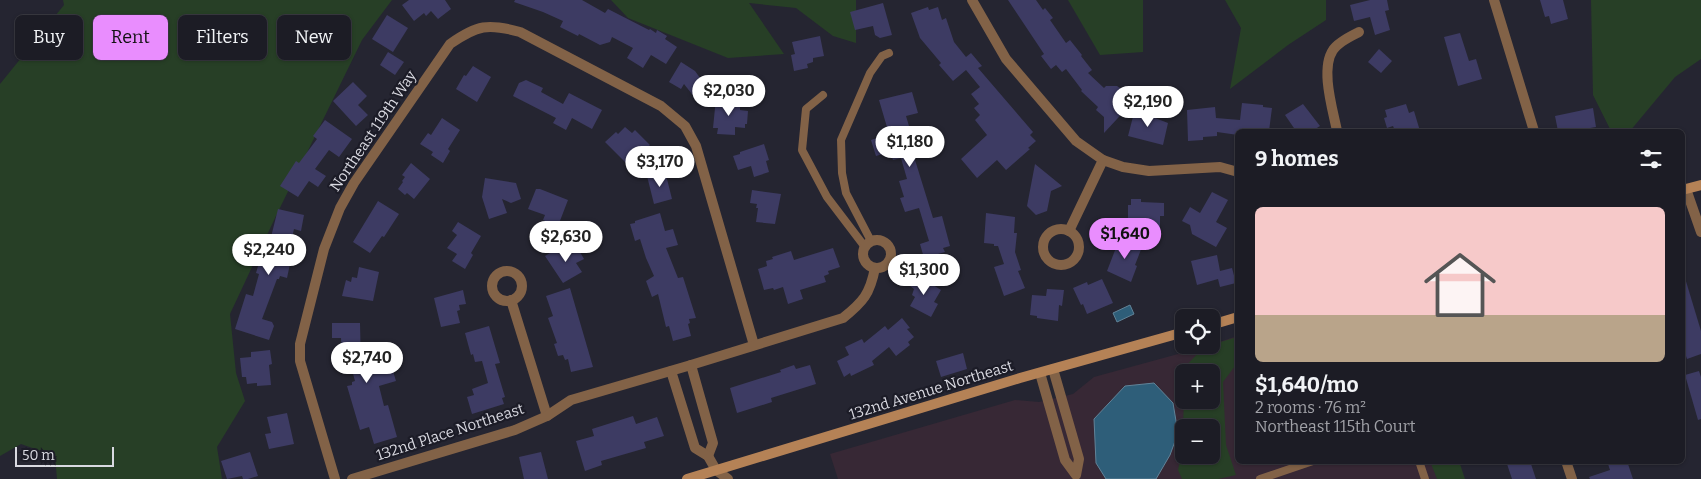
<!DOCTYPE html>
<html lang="en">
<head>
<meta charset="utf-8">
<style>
  :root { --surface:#1c1c25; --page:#292932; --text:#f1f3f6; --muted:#a0a1a7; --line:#3a3a42; --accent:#e98dfe }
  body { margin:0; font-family:Bitter,serif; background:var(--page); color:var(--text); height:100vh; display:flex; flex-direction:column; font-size:19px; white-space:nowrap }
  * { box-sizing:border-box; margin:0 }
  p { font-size:16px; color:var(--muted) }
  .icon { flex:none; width:28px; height:28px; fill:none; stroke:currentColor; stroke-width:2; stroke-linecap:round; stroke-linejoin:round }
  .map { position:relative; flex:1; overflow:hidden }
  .details { position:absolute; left:1235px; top:129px; width:450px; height:335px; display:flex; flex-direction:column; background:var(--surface); border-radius:8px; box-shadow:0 1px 4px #0004,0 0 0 1px var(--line) }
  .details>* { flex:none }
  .hud { position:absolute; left:15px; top:15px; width:475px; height:45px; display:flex; gap:10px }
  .controls { position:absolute; left:1175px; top:309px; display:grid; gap:10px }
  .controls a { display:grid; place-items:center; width:45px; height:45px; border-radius:8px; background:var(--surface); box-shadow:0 1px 4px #0004,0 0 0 1px var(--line); font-size:25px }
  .scale { position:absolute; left:15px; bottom:12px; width:99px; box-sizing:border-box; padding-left:5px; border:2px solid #d9d9e1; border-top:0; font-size:14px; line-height:18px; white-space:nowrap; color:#d9d9e1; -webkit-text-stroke:4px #1c1c27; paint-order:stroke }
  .price { position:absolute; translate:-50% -42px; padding:0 11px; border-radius:18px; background:#fff; color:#222; font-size:16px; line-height:32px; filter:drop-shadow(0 1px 2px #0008) }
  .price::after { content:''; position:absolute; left:50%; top:30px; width:15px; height:11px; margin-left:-8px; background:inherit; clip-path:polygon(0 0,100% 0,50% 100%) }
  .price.current { background:var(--accent); color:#111 }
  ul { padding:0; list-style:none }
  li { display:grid; align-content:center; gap:10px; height:265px; padding:0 20px }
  li span { display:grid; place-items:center; height:155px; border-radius:8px; color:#555 }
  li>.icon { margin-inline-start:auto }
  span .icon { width:90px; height:90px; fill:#fffc; stroke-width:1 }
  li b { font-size:21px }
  h2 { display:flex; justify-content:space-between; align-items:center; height:60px; padding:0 20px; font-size:21px }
  .pill { padding:0 18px; border-radius:8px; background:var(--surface); box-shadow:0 1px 4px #0004,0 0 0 1px var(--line); font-size:18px; line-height:45px }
  .pill.current { background:var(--accent); color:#111 }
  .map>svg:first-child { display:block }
  .education { fill:#372835; fill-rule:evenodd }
  .green { fill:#273f26; fill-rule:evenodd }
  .water { fill:#2e5e79; stroke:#618398 }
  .building { fill:#3d3b63 }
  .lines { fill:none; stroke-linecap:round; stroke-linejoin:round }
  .lane { stroke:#826247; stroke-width:8 }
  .street { stroke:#826247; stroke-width:10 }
  .secondary { stroke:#b58256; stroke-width:10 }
  .labels { text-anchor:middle; stroke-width:4.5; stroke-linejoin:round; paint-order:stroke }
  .street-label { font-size:15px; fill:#d9d9e1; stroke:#1c1c27 }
</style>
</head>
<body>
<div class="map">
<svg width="1701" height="479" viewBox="0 0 1701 479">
  <rect width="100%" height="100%" fill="#252531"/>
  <path class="education" d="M 1237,336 L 1238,461 L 1455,461 L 1461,479 L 838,479 L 830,454 L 1015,400 L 1039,402 L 1073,394 L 1094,377 L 1211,345 ZM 1184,372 L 1211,372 L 1211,400 L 1184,400 ZM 1184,428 L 1211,428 L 1211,455 L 1184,455 Z"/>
  <g class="green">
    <polygon points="63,0 392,0 362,40 275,218 230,314 236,373 245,401 217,447 222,479 57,479 55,456 21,444 0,456 0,84 64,5"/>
    <polygon points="611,0 856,0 856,43 833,36 796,8 749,3 784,54 728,58 628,18"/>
    <polygon points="1068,0 1143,0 1143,52 1100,55"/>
    <polygon points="1225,0 1326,0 1326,20 1288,45 1230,89 1241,28"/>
    <polygon points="1591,0 1701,0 1701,59 1675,77 1630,131 1611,131 1593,95"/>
    <path d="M 1237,337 L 1237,365 L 1235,366 L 1223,382 L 1226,445 L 1236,475 L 1218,479 L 1182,479 L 1178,470 L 1182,450 L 1184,400 L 1211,400 L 1211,372 L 1184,372 L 1184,395 L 1181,371 L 1204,347 ZM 1184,428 L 1211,428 L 1211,455 L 1184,455 Z"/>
    <polygon points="1430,461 1459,461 1465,479 1437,479"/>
  </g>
  <g class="water">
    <polygon points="1130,305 1134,314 1117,322 1113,313"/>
    <polygon points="1154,383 1173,403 1178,433 1170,455 1156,479 1106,479 1096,463 1094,419 1125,386"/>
  </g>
  <g class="building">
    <polygon points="409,0 445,0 451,9 438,19 431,11 426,16 424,13 414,21 402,5"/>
    <polygon points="515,0 582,0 605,13 608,9 649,30 650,29 656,33 657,30 667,36 665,39 677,47 666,64 651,55 643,68 627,58 633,48 612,37 610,42 600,45 579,34 578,36 560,27 563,21 543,12 514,2"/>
    <polygon points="1008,0 1036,0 1043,10 1045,8 1053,18 1050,20 1066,43 1070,40 1082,55 1081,56 1092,70 1088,73 1104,88 1106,86 1117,86 1120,88 1120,96 1130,105 1104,133 1104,117 1096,110 1098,107 1081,91 1082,90 1066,69 1062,72 1056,65 1051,69 1041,56 1044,54"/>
    <polygon points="1370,0 1387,0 1389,10 1385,11 1390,30 1375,35 1370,17 1354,21 1350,5"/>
    <polygon points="1540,0 1563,0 1568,19 1551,24 1549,16 1545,17"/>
    <polygon points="883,3 892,35 880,38 875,35 873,26 855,30 850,12"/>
    <polygon points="928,7 929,10 938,7 942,20 946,18 954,42 966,57 971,53 982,66 978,68 1033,132 1030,135 1036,141 1028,148 1030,149 1006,170 997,160 977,178 961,159 987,135 975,120 980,115 974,108 979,104 971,94 980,87 966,70 953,81 939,65 941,63 920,38 911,13"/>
    <polygon points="387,15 408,28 393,52 372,39"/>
    <polygon points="1460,33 1469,61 1476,59 1482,79 1458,86 1444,37"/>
    <polygon points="820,36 824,56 813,58 813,62 807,64 808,68 794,71 791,55 795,54 792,42"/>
    <polygon points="1379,49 1392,61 1381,73 1368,62"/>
    <polygon points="388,52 404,62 395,75 380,65"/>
    <polygon points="681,62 695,71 711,93 699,103 684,84 681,89 669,82"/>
    <polygon points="473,66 491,77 477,102 456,89 464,75 466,76"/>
    <polygon points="526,80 543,88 541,92 563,104 569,93 602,110 592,129 572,118 566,130 553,123 556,118 513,96 519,83"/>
    <polygon points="353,82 367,96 358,105 368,115 356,126 333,101"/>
    <polygon points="912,92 918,113 906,116 915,146 911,147 933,218 942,216 950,246 943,248 945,252 924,258 920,244 929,241 919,208 905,212 900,198 904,197 899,181 907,179 901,158 893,160 890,152 876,156 871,140 889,134 879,100"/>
    <polygon points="716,98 730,99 729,104 740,105 740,110 748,111 747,124 745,124 745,128 735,127 735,135 717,134 718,128 713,128"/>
    <polygon points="1242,103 1263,105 1263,107 1272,108 1269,131 1238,131 1238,135 1217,132 1217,136 1203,137 1203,140 1188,141 1187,110 1215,107 1216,118 1240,120"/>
    <polygon points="1303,104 1320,126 1312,131 1296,131 1285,115"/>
    <polygon points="1406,104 1409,113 1414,111 1420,131 1395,131 1393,126 1387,128 1384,118 1387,117 1385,110"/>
    <polygon points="1593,108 1596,127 1573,131 1558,131 1555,116"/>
    <polygon points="1135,109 1151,113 1150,116 1168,123 1163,145 1128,136"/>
    <polygon points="442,118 460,130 448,149 450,151 443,163 431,155 433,152 420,144 428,133 431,135"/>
    <polygon points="325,120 352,139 339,157 329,150 315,169 326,176 318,187 309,181 298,197 280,186 296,161 299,163 317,139 313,136"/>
    <polygon points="625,127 632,133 635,130 650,145 629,166 605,142 616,132 618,134"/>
    <polygon points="764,144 769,160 766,161 769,172 754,177 751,166 738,170 733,156 740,154 740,152"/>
    <polygon points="411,163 430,179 414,199 407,193 405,195 398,189 403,182 402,181 405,177 402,175"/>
    <polygon points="1035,164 1062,186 1051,191 1047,211 1036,215 1027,206"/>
    <polygon points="665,171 672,199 654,204 647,176"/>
    <polygon points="485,178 516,183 521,199 511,203 502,199 507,213 489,219 482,197"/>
    <polygon points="536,189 540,189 568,200 558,226 543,220 545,215 528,209"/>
    <polygon points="752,190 781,194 775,224 756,222 758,208 756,208 757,204 750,203"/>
    <polygon points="1212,192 1228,200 1216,222 1227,228 1216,247 1192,234 1190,225 1182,221 1190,207 1200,213"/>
    <polygon points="1131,199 1141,199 1141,202 1164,203 1164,216 1160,216 1160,230 1127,229 1132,218 1128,218 1128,205 1131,205"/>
    <polygon points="378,201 399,214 384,237 382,236 370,253 353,242"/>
    <polygon points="278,209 304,215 301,231 294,229 286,263 290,264 287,278 280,276 279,279 277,279 262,319 272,322 274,326 269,340 235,329 246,294 253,296 259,274 256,273 261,256 266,257"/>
    <polygon points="660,213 665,231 673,229 678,245 666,248 678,278 683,277 696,318 689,319 690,323 688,324 691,336 673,341 669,326 666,327 658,294 652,297 646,281 654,276 646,258 640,239 635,241 630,224 635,223 635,221"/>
    <polygon points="986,213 1015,217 1014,233 1017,233 1015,252 1021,270 1018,271 1025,288 1004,296 994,267 1004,264 998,246 994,246 994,244 984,243"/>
    <polygon points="458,222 481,236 471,253 473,255 465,269 452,261 457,254 447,248 457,235 452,231"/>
    <polygon points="1124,239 1142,247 1135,265 1137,266 1131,282 1107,271 1119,240 1124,242"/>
    <polygon points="576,245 584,259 576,263 582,272 563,283 545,256 558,248 561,254"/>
    <polygon points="833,248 840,267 828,271 829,274 824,276 826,282 800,290 803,299 788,304 783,287 774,290 773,288 764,290 758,269 767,266 766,261 773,259 772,257 791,251 794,260"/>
    <polygon points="1217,255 1220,271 1232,268 1236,283 1220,287 1218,279 1197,285 1191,261"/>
    <polygon points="359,267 379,272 373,301 342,296 346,280 351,282 352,277 357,278"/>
    <polygon points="916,274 941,290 934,302 938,304 931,317 910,306 915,297 912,295 914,289 910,286"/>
    <polygon points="1685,278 1701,331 1701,354 1687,359 1682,344 1682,279"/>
    <polygon points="1102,279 1113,303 1087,314 1083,304 1081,305 1073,288 1087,282 1088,285"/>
    <polygon points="570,288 593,367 571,372 568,359 565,360 563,355 558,356 554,344 557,343 548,318 553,316 546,296"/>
    <polygon points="1047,289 1064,290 1062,306 1059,305 1058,321 1037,318 1037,316 1030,315 1032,295 1046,296"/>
    <polygon points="463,290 466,304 459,305 460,310 457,311 460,323 441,327 434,298"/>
    <polygon points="902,318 910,328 907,329 914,337 908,342 910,345 896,356 889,347 872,361 874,365 851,376 850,373 844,377 837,361 849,355 845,347 862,339 864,343 885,326 888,330"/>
    <polygon points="332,323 360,323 361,366 389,358 396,381 379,386 384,406 388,405 397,437 374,444 369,427 360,430 347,386 352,385 352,382 355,381 349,359 342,359 341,338 332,338"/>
    <polygon points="489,326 500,363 495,364 505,397 502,398 504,404 472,414 467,397 474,395 472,389 488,383 482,361 475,362 473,354 471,355 465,333"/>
    <polygon points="270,350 272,364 269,365 271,385 257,386 257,383 247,384 246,377 242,377 240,358 251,357 251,352"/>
    <polygon points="963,353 967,369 941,377 936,361"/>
    <polygon points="794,365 796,369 810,365 816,384 771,398 772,402 737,413 730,388 781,372 780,370"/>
    <polygon points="1699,371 1701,377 1701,419 1698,420 1685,375"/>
    <polygon points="287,413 294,444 269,449 265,434 271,433 267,417"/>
    <polygon points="633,416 636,424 657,417 664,436 644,442 646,448 601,461 602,465 585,471 576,441 594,436 592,429"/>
    <polygon points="250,452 258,476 248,479 243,479 242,476 227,479 221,461"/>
    <polygon points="541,452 548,479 524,479 519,457"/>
    <polygon points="1506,461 1530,461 1536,479 1512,479"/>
    <polygon points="1607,461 1627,461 1633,479 1590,479 1589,477 1610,470"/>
  </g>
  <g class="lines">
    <g class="lane">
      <polyline points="823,95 806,109 802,150 827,197 865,247"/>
      <polyline points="871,241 846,193 842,173 841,140 870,73 882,56 889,53"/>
      <polyline points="1419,461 1425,479"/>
      <polyline points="1260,479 1313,461"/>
    </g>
    <g class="street">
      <polyline points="972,0 1006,59 1076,141 1103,160 1069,231"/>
      <polyline points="1494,0 1534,131"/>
      <path d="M 1337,131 C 1333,110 1320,69 1333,50 C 1338,42 1351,36 1359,32"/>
      <polyline points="1103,160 1123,167 1149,171 1220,167 1238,172"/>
      <polyline points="1686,189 1701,232"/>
      <circle cx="1061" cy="247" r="18"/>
      <circle cx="877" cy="254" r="14"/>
      <circle cx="507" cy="286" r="15"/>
      <polyline points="511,300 547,416"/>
      <polyline points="691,365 713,443 708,456"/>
      <polyline points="671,371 695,448 708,456 716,470 728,479"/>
      <polyline points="1040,373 1065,460 1076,475 1079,459 1053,369"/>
      <polyline points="1566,461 1572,479"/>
      <path d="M 335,479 L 300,361 L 300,344 L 324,249 L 340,208 L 354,183 L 450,44 C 477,25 488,23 520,32 L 661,106 L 685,126 L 696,146 L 754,345"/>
      <path d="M 352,479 L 515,430 L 547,416 L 571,400 L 691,365 L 843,318 C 863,302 870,294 875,268"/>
    </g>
    <g class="secondary">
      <polyline points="1682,190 1701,185"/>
      <polyline points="1211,325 1238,317"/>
      <polyline points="687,479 1020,378 1184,332"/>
    </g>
  </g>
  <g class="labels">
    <g class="street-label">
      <text transform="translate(373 131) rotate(-56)" y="5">Northeast 119th Way</text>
      <text transform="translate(931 390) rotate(-17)" y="5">132nd Avenue Northeast</text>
      <text transform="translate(450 432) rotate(-18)" y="5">132nd Place Northeast</text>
    </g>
  </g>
</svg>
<div class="controls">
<a><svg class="icon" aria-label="locate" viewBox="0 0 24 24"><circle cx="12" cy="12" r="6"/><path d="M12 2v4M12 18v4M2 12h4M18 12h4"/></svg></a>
<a>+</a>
<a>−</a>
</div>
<div class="scale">50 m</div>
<b class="price" style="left:729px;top:117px">$2,030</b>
<b class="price" style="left:1148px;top:128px">$2,190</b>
<b class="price" style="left:910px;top:168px">$1,180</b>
<b class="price" style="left:660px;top:188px">$3,170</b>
<b class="price current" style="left:1125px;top:260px">$1,640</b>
<b class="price" style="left:566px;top:263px">$2,630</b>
<b class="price" style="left:269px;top:276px">$2,240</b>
<b class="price" style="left:924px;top:296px">$1,300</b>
<b class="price" style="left:367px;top:384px">$2,740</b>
<div class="hud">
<a class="pill">Buy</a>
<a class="pill current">Rent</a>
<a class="pill">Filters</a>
<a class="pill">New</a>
</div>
<section class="details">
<h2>9 homes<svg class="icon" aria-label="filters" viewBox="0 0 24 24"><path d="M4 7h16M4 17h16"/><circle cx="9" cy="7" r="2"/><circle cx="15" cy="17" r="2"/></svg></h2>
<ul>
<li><span style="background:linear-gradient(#f6c9c9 70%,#b9a48a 0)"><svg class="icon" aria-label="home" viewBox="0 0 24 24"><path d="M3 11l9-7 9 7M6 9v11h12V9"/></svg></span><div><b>$1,640/mo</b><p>2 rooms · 76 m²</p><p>Northeast 115th Court</p></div></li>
</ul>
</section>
</div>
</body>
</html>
